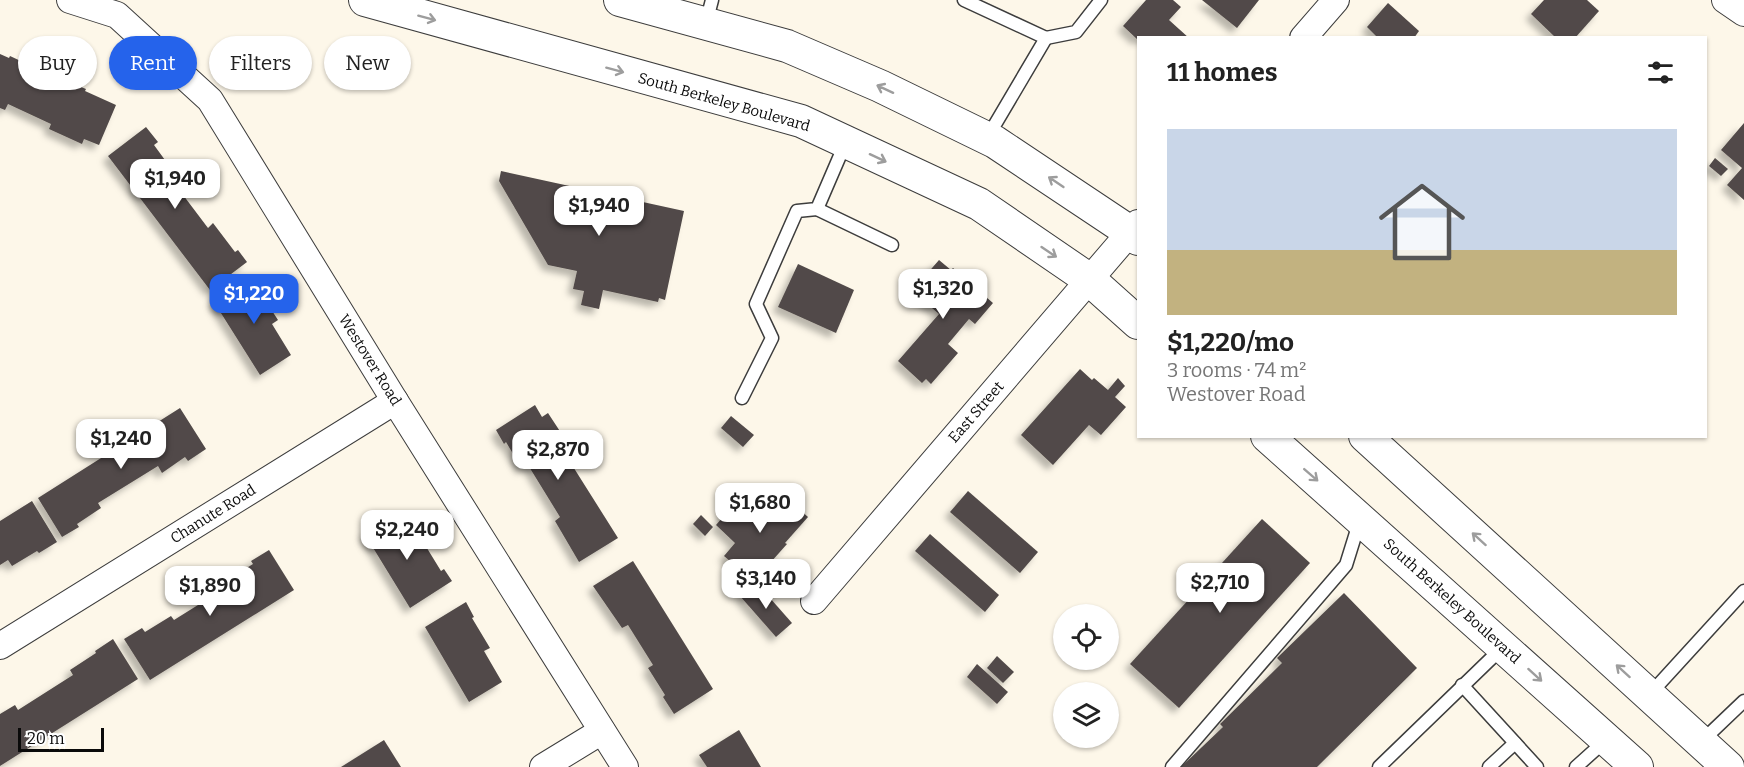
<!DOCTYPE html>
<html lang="en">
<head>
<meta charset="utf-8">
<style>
  :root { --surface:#fff; --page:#f6f6f6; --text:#222; --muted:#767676; --line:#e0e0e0; --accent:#2563eb }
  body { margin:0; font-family:Bitter,serif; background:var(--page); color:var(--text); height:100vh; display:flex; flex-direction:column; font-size:22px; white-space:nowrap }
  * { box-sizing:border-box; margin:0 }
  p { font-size:20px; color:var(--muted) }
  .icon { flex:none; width:33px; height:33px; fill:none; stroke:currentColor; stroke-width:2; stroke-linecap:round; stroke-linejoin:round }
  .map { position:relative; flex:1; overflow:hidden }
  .drawer { position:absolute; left:1137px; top:36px; width:570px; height:402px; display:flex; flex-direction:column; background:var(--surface); border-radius:0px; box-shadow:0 2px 4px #0004 }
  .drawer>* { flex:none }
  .top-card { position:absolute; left:18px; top:36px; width:570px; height:54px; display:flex; gap:12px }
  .controls { position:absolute; left:1053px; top:604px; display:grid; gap:12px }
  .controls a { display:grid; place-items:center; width:66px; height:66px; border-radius:50%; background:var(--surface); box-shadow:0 2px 4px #0004; font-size:30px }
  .scale { position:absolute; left:18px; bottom:15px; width:86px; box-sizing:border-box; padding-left:6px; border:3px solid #0a0a0a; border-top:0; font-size:16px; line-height:21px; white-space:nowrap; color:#0a0a0a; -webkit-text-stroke:4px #fff; paint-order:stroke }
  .price { position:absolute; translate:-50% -51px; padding:0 14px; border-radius:12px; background:#fff; color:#222; font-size:20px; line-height:39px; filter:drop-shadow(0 2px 3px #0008) }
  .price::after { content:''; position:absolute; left:50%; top:36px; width:18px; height:14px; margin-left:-9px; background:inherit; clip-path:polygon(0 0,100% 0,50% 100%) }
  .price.selected { background:var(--accent); color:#fff }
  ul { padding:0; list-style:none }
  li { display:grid; align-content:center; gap:12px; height:318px; padding:0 30px }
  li+li { border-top:2px solid var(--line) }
  li span { display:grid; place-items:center; height:186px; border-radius:0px; color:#555 }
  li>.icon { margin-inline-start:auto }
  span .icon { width:108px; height:108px; fill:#fffc; stroke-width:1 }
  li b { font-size:26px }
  h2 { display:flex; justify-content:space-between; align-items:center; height:72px; padding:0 30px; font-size:26px }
  .tag { padding:0 21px; border-radius:27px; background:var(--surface); box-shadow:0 2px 4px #0004; font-size:21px; line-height:54px }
  .tag.selected { background:var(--accent); color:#fff }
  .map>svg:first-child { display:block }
  .building { fill:#514a48; filter:url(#shadow) }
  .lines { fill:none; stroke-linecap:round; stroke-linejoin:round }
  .service-casing { stroke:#3d3d3d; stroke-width:15 }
  .minor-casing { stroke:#3d3d3d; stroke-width:28 }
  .tertiary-casing { stroke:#3d3d3d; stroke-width:34 }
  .service { stroke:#fff; stroke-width:12 }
  .minor { stroke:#fff; stroke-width:26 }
  .tertiary { stroke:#fff; stroke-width:32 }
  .oneway { stroke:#9d9d9d }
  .labels { text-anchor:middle; stroke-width:6; stroke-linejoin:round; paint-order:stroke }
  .street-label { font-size:15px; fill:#0a0a0a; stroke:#fff }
</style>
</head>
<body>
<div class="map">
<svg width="1744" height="767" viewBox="0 0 1744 767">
  <defs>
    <filter id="shadow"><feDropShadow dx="-5.5" dy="5.5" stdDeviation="3" flood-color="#0004"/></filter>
  </defs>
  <rect width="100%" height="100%" fill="#fdf7e9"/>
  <g class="building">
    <polygon points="1146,0 1173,0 1181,7 1169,20 1189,38 1138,38 1138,40 1123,26"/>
    <polygon points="1202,0 1259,0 1237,28"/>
    <polygon points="1544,0 1587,0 1599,11 1575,38 1556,38 1531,14"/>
    <polygon points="1388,3 1419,31 1414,38 1378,38 1367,27"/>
    <polygon points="0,54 9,58 10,56 25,63 23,71 65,90 69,82 86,89 85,91 116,105 99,145 84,139 82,144 49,129 51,124 8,104 5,110 0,108"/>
    <polygon points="1744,123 1744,200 1727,185 1742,168 1721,150"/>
    <polygon points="146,127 158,142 154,145 173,171 168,175 208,228 213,223 235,252 238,250 247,262 210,290 108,156"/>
    <polygon points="1715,158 1728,169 1721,176 1709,166"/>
    <polygon points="501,171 684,211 665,300 659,298 658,302 603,290 599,309 581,305 584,291 573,289 577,271 548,265 499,181"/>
    <polygon points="939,260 951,270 953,268 964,277 966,275 974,281 971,284 993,303 975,324 969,319 948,344 958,353 931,384 926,379 922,383 898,361 939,314 912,291"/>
    <polygon points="798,264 854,290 836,333 778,307"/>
    <polygon points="254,277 262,289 259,291 278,320 272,324 291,355 260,375 214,302"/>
    <polygon points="1080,369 1092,380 1094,378 1108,390 1118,378 1125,386 1115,397 1126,407 1101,435 1089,425 1053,465 1021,435"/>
    <polygon points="535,405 542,417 548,413 567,442 560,446 618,538 579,562 555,521 560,517 528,465 522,469 506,442 504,444 496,430"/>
    <polygon points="180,408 206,449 188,461 185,457 162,473 158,466 98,503 101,508 77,524 79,527 62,537 38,498"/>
    <polygon points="731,416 754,435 743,447 721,428"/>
    <polygon points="968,491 1038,552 1020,573 950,512"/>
    <polygon points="781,493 808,517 785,543 787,544 763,571 760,568 751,579 724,556 735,543 716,525 735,503 755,521"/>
    <polygon points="32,501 57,542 39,553 37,551 12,566 8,560 0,565 0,521"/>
    <polygon points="396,512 416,544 422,540 441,571 444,569 452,581 410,608 364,533"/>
    <polygon points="701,515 713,527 705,536 693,524"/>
    <polygon points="1262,519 1310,563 1179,708 1130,664"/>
    <polygon points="930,534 999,595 985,612 915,551"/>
    <polygon points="269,550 294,590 150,680 124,639 142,628 145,632 171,616 174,620 230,585 227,580 253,564 251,561"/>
    <polygon points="633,561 713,689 674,714 663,697 665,695 648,668 653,665 628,625 622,628 593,586"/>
    <polygon points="756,582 792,623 776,637 740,596"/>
    <polygon points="1344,593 1417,668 1317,767 1181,767 1223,727 1220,724 1282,663 1277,658"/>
    <polygon points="466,602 474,617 472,618 490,648 484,651 502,682 469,702 425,627"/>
    <polygon points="113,639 138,679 0,766 0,714 15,705 18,710 73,675 70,670 96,653 95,651"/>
    <polygon points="997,656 1014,672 1003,683 987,668"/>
    <polygon points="977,664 1008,692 997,704 967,677"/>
    <polygon points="739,730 761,767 707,767 699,755"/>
    <polygon points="384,740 401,767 341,767"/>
  </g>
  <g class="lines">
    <g class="service-casing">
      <g id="service">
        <polyline points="964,0 1046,38 987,138"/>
        <polyline points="706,23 712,0"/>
        <polyline points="1046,38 1076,32 1101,0"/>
        <polyline points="817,209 892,245"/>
        <polyline points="742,398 772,338 756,304 797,211 817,209 845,144"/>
        <polyline points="1462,685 1537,767"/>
        <polyline points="1650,694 1744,591"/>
        <polyline points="1702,741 1744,701"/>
        <polyline points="1172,767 1346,565 1360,520"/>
        <polyline points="1379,767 1502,648"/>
        <polyline points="1489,767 1515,743"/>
        <polyline points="1576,767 1606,740"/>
      </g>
    </g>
    <g class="minor-casing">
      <g id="minor">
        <polyline points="70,0 117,15 210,100 395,401 625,767"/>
        <polyline points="1725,0 1744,13"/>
        <polyline points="1303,38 1336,0"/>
        <polyline points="814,601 1138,223"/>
        <polyline points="0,646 395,401"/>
        <polyline points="543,767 602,731"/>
      </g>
    </g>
    <g class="tertiary-casing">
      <g id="tertiary">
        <polyline points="365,0 801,121 979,204 1090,280 1138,323"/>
        <polyline points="620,0 787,46 880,86 995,142 1130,232 1138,239"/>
        <polyline points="1267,436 1637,767"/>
        <polyline points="1365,436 1728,767"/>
      </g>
    </g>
    <use href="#service" class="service"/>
    <use href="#minor" class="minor"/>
    <use href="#tertiary" class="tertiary"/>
  </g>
  <defs><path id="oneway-shaft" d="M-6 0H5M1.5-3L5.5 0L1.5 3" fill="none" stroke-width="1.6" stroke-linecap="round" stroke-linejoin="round" transform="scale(1.5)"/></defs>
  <g class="oneway">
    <use href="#oneway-shaft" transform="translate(427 18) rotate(15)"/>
    <use href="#oneway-shaft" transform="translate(615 70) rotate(15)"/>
    <use href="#oneway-shaft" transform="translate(885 89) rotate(-155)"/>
    <use href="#oneway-shaft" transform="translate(878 158) rotate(25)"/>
    <use href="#oneway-shaft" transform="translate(1056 182) rotate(-146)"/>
    <use href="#oneway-shaft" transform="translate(1049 252) rotate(34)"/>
    <use href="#oneway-shaft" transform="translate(1311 475) rotate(41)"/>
    <use href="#oneway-shaft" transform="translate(1479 539) rotate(-138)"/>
    <use href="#oneway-shaft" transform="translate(1623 671) rotate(-138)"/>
    <use href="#oneway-shaft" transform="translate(1535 675) rotate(42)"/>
  </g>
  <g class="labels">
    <g class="street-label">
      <text transform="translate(724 102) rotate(16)" y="5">South Berkeley Boulevard</text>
      <text transform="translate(370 360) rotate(58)" y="5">Westover Road</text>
      <text transform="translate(976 412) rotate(-49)" y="5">East Street</text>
      <text transform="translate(213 514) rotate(-32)" y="5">Chanute Road</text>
      <text transform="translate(1452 601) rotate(42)" y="5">South Berkeley Boulevard</text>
    </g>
  </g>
</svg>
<div class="controls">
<a><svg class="icon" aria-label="locate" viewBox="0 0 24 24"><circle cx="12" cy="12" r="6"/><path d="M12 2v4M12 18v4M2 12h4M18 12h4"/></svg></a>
<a><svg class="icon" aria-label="layers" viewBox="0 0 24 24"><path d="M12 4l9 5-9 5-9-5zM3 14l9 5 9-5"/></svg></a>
</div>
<div class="scale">20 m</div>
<b class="price" style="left:175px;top:210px">$1,940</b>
<b class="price" style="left:599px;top:237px">$1,940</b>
<b class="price" style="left:943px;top:320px">$1,320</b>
<b class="price selected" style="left:254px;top:325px">$1,220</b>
<b class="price" style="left:121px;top:470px">$1,240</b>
<b class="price" style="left:558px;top:481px">$2,870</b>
<b class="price" style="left:760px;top:534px">$1,680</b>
<b class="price" style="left:407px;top:561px">$2,240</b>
<b class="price" style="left:766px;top:610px">$3,140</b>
<b class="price" style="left:1220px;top:614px">$2,710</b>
<b class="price" style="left:210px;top:617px">$1,890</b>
<div class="top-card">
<a class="tag">Buy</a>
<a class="tag selected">Rent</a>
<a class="tag">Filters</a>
<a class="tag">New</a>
</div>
<section class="drawer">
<h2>11 homes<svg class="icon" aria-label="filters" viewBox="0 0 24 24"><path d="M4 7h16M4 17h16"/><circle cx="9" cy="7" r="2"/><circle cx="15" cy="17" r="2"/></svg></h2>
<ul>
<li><span style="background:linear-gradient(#c9d6e8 65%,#c2b280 0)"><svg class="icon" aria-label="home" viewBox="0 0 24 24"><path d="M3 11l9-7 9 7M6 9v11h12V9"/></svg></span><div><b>$1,220/mo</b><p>3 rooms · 74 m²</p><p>Westover Road</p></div></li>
</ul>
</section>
</div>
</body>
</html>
